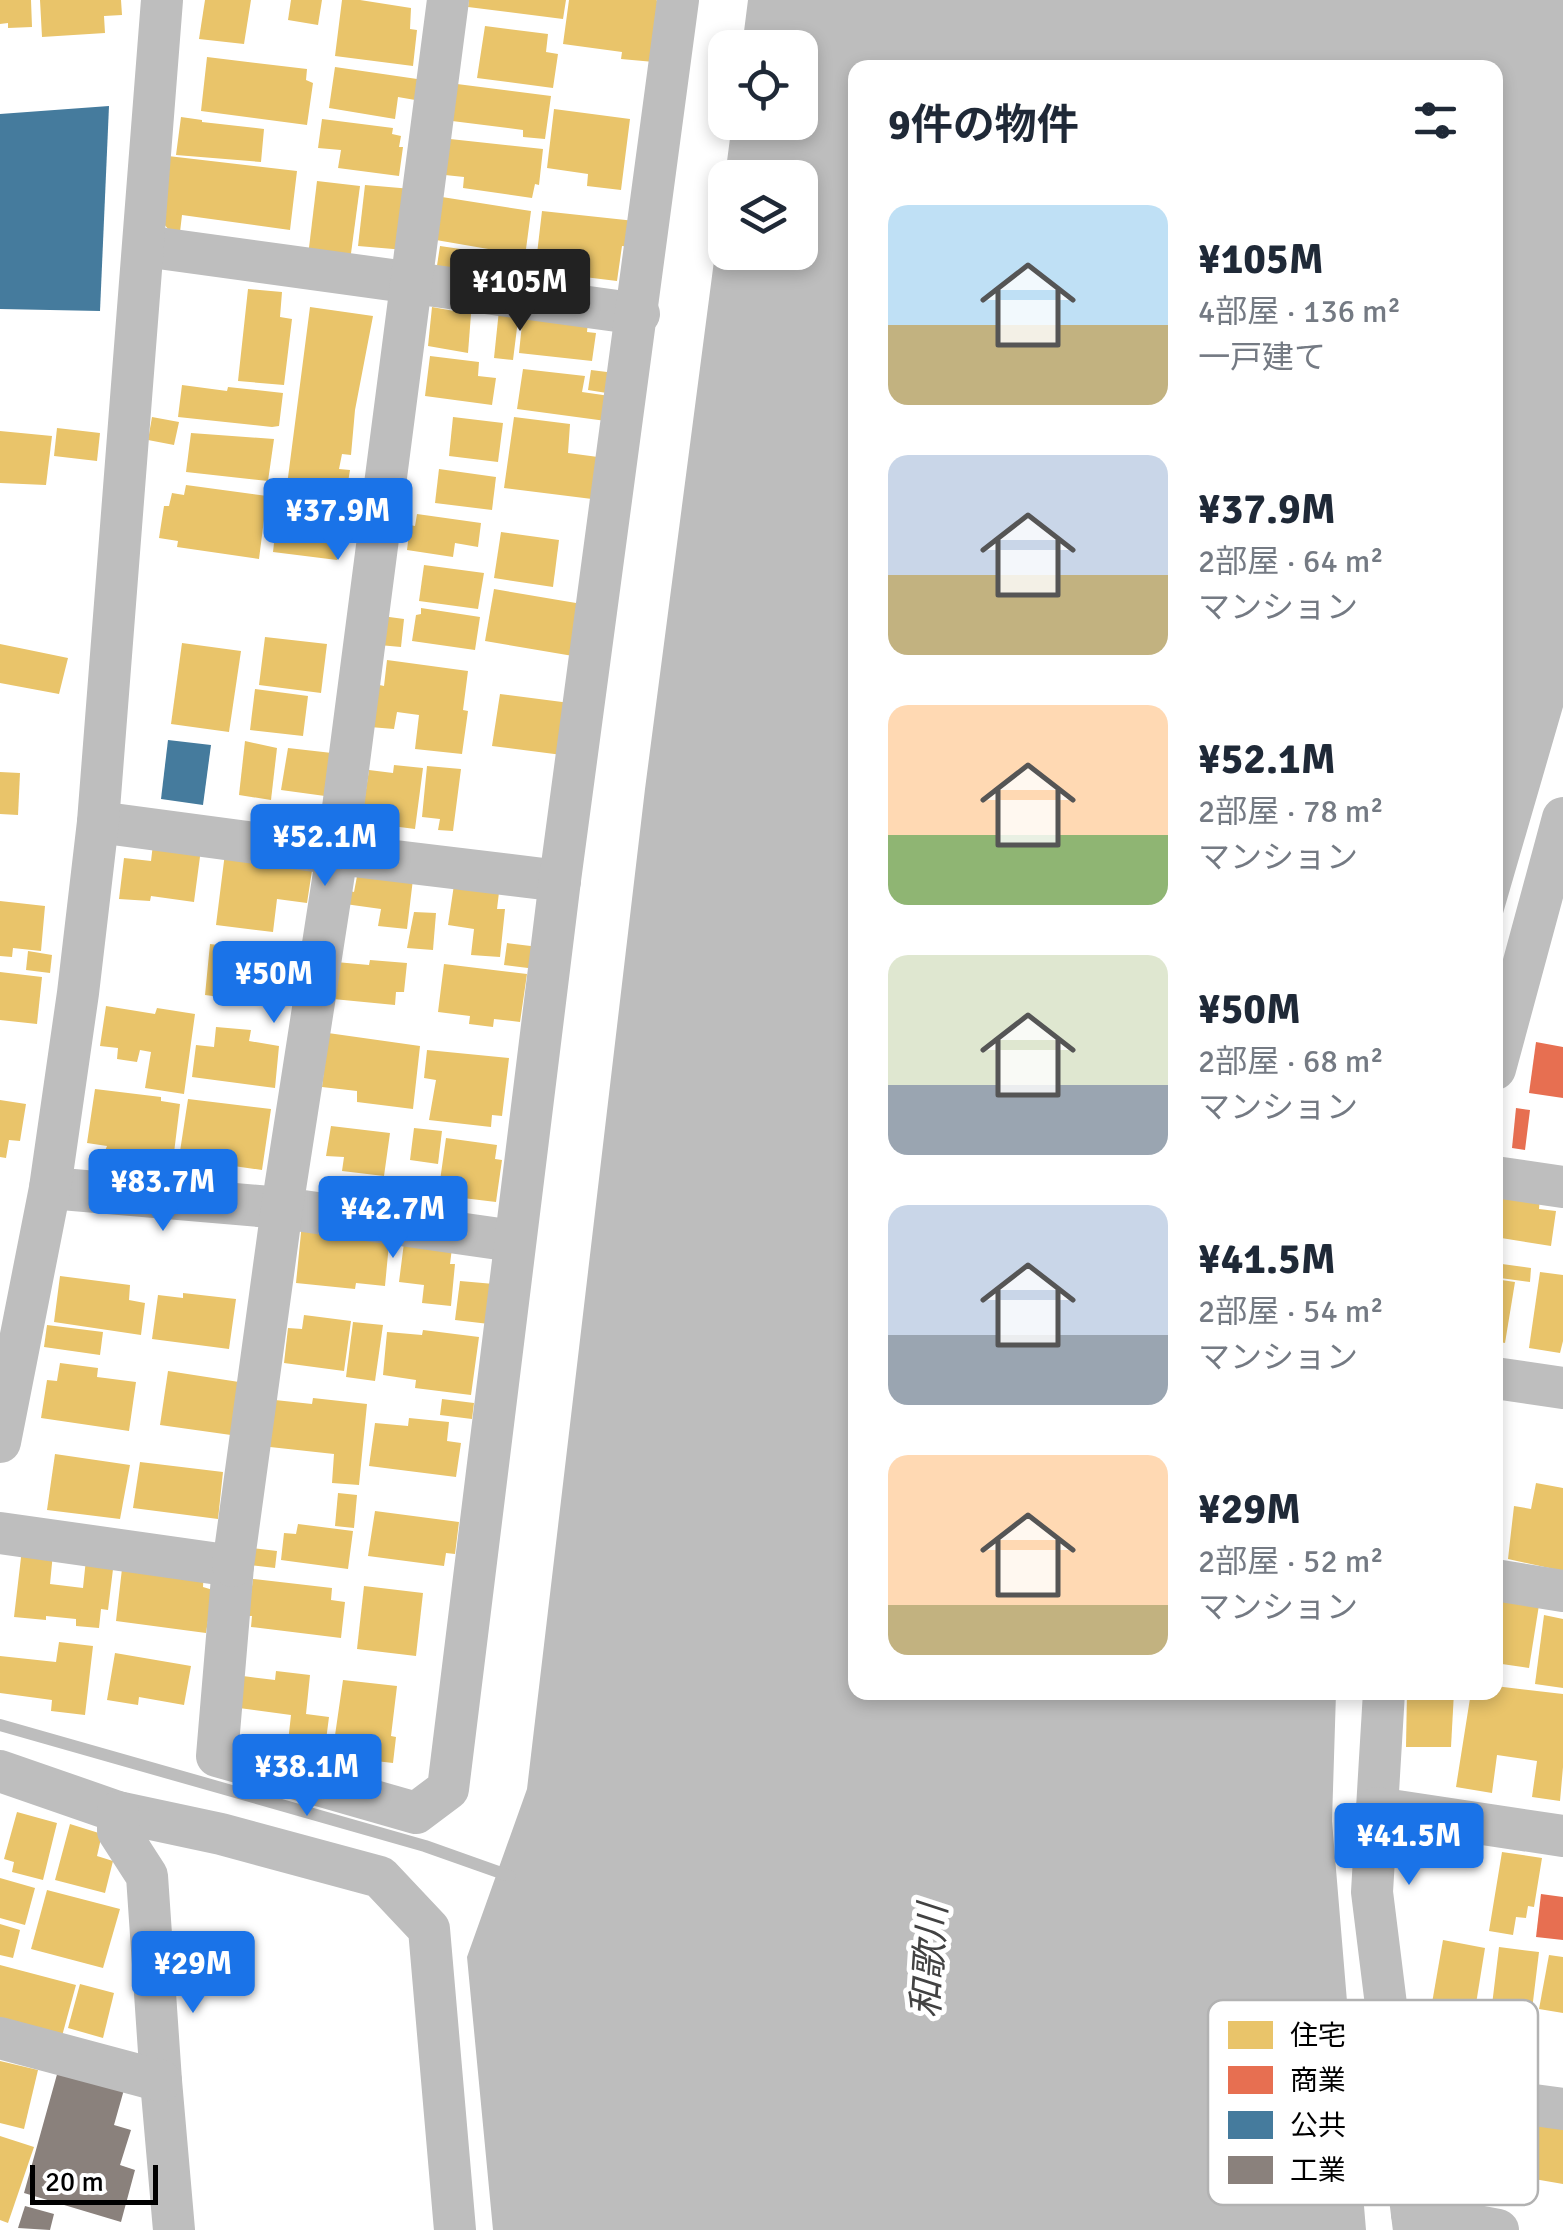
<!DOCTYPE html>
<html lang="ja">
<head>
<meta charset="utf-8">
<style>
  :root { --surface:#fff; --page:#f6f6f7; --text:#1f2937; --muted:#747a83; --accent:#1a73e8 }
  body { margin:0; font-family:Signika,"Noto Sans JP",sans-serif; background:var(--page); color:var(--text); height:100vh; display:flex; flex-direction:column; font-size:38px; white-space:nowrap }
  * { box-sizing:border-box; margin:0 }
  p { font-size:32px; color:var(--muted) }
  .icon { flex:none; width:55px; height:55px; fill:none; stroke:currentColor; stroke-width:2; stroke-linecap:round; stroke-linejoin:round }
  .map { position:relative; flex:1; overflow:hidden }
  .details { position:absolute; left:848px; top:60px; width:655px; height:1640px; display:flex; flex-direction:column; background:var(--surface); border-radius:20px; box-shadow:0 5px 15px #0003 }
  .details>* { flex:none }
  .tools { position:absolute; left:708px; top:30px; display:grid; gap:20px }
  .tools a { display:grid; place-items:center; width:110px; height:110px; border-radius:20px; background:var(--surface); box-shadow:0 5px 15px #0003; font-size:50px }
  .scale { position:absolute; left:30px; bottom:25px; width:128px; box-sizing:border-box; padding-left:10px; border:5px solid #000; border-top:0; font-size:28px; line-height:35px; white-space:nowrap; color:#000; -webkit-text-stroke:8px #fff; paint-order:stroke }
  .price { position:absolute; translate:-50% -85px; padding:0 22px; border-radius:10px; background:var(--accent); color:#fff; font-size:32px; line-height:65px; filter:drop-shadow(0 2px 5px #0008) }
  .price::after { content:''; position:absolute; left:50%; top:60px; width:30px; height:22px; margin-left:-15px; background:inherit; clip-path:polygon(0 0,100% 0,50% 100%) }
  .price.selected { background:#222; color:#fff }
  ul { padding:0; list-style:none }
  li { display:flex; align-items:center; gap:30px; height:250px; padding:0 40px }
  li span { display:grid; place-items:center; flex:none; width:280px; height:200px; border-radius:20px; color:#555 }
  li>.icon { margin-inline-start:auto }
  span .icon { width:120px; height:120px; fill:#fffc; stroke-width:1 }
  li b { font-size:42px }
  h2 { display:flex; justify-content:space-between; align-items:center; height:120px; padding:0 40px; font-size:42px }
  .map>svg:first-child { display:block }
  .water { fill:#bdbdbd; fill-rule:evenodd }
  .homes { fill:#e9c46a }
  .shops { fill:#e76f51 }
  .public { fill:#457b9d }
  .industry { fill:#8a817c }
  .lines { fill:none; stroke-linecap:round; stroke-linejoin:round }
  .stream { stroke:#bdbdbd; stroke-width:12 }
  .minor { stroke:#bebebe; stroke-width:42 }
  .labels { text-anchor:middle; stroke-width:10; stroke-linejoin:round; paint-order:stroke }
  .water-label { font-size:38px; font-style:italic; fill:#424242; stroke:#fff }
  .key { fill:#fff; stroke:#b2b2b2; stroke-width:2.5 }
  .key-label { font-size:28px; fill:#000 }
</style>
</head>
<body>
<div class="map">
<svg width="1563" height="2230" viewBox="0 0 1563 2230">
  <rect width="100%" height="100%" fill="#fff"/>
  <path class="water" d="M 748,0 L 1563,0 L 1563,707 L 1495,941 L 1495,68 L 855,68 L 855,1692 L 1336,1693 L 1332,1821 L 1366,2230 L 493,2230 L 467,1957 L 527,1789 L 645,789 L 732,123 L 800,122 L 800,48 L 742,47 ZM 725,178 L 800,178 L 800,252 L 725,252 Z"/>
  <g class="homes">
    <polygon points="0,0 31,0 32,27 8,28 8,23 0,24"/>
    <polygon points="40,0 121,0 122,15 104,16 105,33 42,37"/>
    <polygon points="205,0 251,0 244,44 199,39"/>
    <polygon points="291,0 322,0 318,25 288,20"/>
    <polygon points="342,0 360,0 411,8 410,29 417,30 413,66 335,56"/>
    <polygon points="469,0 566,0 563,19 468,7"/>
    <polygon points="569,0 656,0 663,3 654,62 621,59 622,52 563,44"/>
    <polygon points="485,26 548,34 546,52 558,54 553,88 477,78"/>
    <polygon points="207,57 307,69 306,80 313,83 307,125 201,111"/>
    <polygon points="335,67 424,80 421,101 398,97 395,119 329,108"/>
    <polygon points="457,84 551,96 545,139 523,137 523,130 452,121"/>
    <polygon points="554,109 630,119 621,190 587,186 588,174 547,168"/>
    <polygon points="181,117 202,120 202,122 264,129 261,162 176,155"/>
    <polygon points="322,119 393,128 392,134 401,136 399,147 403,147 399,176 338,168 341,150 318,148"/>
    <polygon points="450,139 543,149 539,185 535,184 532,198 463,188 464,177 445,175"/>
    <polygon points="168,156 297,171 290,230 182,215 180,232 169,230 163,223"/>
    <polygon points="317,181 360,186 350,261 308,256"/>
    <polygon points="365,185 412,189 405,250 358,246"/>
    <polygon points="442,197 531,211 523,272 491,271 494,250 436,240"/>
    <polygon points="542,211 635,221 632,247 622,246 617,281 535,271"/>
    <polygon points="440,246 481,252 477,278 436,272"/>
    <polygon points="248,289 282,292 280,317 292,319 284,385 238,381"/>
    <polygon points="310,307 373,316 355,410 351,455 342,454 339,469 350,470 345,501 286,493"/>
    <polygon points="432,307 471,314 468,353 428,346"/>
    <polygon points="499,310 519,312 513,360 494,358"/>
    <polygon points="523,314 588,321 587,332 596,333 592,361 519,353"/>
    <polygon points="430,356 479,362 478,376 496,378 492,405 425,396"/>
    <polygon points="523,369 585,376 582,392 610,396 606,421 517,409"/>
    <polygon points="591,370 615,373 613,394 588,390"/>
    <polygon points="182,385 227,391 228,387 283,393 279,426 272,427 178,417"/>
    <polygon points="152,417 179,422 174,445 148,440"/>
    <polygon points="453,417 503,423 498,462 449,456"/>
    <polygon points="514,417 570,424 568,453 598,457 592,499 504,488"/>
    <polygon points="57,428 100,433 97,461 54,456"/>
    <polygon points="0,431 52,436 46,485 0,483"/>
    <polygon points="191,433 274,439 268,481 186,472"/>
    <polygon points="439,469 496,477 492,510 435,503"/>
    <polygon points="186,485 267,496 259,559 177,547 178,541 159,538 164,506 169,506 172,493 184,495"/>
    <polygon points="279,498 341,509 337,560 273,552"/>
    <polygon points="417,514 481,523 478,547 455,543 453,557 407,550 410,525 415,526"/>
    <polygon points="501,532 559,540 553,587 494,578"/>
    <polygon points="424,565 484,573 478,609 419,601"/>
    <polygon points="494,589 582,604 573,656 485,641"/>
    <polygon points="421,608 480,617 475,650 412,641 416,615 421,614"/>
    <polygon points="382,616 404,619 401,647 379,645"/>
    <polygon points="265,637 327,644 321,693 259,685"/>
    <polygon points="182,643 241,651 229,732 171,724"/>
    <polygon points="0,644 68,658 59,694 0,683"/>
    <polygon points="387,660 468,671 463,710 468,711 462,754 415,749 419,715 397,712 394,729 370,727 375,684 384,686"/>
    <polygon points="255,689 308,696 303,736 250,730"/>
    <polygon points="500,694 570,703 562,755 492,746"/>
    <polygon points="245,741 277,748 271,800 239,795"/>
    <polygon points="288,748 332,753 325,796 281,790"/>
    <polygon points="394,765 423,768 415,829 361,822 369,770 393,773"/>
    <polygon points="427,766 461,769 453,831 438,830 440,819 422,817"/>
    <polygon points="0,772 20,773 18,815 0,814"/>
    <polygon points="153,844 201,849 194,902 151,896 150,901 119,899 124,858 151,861"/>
    <polygon points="225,853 313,864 307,903 277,899 273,932 216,925"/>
    <polygon points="358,871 413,879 407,929 378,926 381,909 345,904 346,890 354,892"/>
    <polygon points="455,878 500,884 497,909 505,909 500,957 471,955 474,929 448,925"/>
    <polygon points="0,901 45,906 41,951 13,948 12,957 0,956"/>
    <polygon points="414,912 436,913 433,950 407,948"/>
    <polygon points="507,943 539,947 536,969 504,965"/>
    <polygon points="210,944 242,948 241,952 289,958 287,973 294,974 289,1006 205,995"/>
    <polygon points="28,951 52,955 50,973 26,970"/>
    <polygon points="370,960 407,963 404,992 396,992 395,1005 333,999 336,962 369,965"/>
    <polygon points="444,964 527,974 520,1022 494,1019 493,1027 469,1024 470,1016 438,1012"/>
    <polygon points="0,972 42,977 37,1024 0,1020"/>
    <polygon points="106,1006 155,1014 157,1008 195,1014 184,1094 145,1088 151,1052 140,1050 137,1062 117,1059 118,1048 100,1046"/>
    <polygon points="216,1027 251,1030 249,1041 279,1046 275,1088 192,1077 196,1045 214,1047"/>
    <polygon points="328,1033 420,1046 413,1109 357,1102 357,1091 322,1087"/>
    <polygon points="427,1050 509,1058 502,1116 492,1115 491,1127 429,1120 436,1080 424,1078"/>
    <polygon points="95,1089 161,1097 161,1101 180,1104 173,1161 153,1157 153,1152 132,1150 131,1154 105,1151 107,1146 87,1143"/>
    <polygon points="188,1099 271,1109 262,1170 179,1158"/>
    <polygon points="0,1100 26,1104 20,1141 9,1140 6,1158 0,1157"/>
    <polygon points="331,1126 390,1133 384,1176 342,1171 344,1157 326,1156"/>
    <polygon points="414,1128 442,1131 438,1164 410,1160"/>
    <polygon points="446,1138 497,1145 495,1159 502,1160 496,1202 438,1195"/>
    <polygon points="1501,1190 1540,1196 1539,1209 1556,1211 1551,1246 1495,1237"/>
    <polygon points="302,1223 390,1233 385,1286 356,1283 355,1289 296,1283"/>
    <polygon points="405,1235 453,1240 450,1264 455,1264 451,1306 422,1303 424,1285 399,1282"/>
    <polygon points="1502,1264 1531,1268 1530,1282 1500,1278"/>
    <polygon points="1540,1272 1563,1275 1563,1341 1560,1353 1529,1348"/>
    <polygon points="60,1276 130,1285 129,1300 145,1303 141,1335 54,1322"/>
    <polygon points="1495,1279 1515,1282 1505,1343 1495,1341"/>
    <polygon points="460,1281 494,1284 489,1324 455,1320"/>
    <polygon points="183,1293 236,1299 229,1349 152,1339 158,1295 183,1298"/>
    <polygon points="304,1315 351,1321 344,1371 284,1363 288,1328 302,1329"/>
    <polygon points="353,1322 383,1325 375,1381 346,1377"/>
    <polygon points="47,1325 103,1332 100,1355 44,1347"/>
    <polygon points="423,1330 479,1337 471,1395 415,1388 416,1380 383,1375 387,1332 422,1335"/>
    <polygon points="60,1363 98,1368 97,1377 136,1382 129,1431 41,1418 47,1380 57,1381"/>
    <polygon points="168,1371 239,1382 231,1435 160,1425"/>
    <polygon points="313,1398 367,1404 359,1485 332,1483 334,1454 270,1447 275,1400 312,1404"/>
    <polygon points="442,1399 474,1403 472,1419 440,1415"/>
    <polygon points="409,1418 449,1422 447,1441 461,1443 456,1477 369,1466 375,1423 408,1426"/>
    <polygon points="55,1454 130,1465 120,1519 47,1510"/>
    <polygon points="140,1462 223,1472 218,1519 133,1508"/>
    <polygon points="1536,1483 1563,1488 1563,1571 1508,1559 1514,1506 1531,1509"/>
    <polygon points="338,1493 357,1495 354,1528 335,1526"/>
    <polygon points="375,1511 459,1522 455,1554 446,1553 444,1566 368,1556"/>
    <polygon points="298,1524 353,1531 348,1569 281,1560 284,1533 296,1534"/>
    <polygon points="251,1548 277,1551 275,1568 249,1565"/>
    <polygon points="22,1549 53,1553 50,1584 83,1588 86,1559 114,1561 108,1610 101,1609 99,1628 76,1626 76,1619 46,1616 46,1620 14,1617"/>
    <polygon points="123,1560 204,1570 203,1587 213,1590 206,1633 116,1621"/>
    <polygon points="253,1579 332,1588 331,1600 345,1602 341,1638 251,1627 252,1616 248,1616"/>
    <polygon points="364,1586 423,1593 416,1656 357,1649"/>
    <polygon points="1495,1599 1539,1605 1529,1668 1495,1663"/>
    <polygon points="1544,1615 1563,1619 1563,1688 1535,1684"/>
    <polygon points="59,1642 93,1646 85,1715 51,1711 52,1700 0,1693 0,1656 56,1662"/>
    <polygon points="115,1653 191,1666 184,1705 139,1697 138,1705 107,1700"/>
    <polygon points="276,1671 310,1675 306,1714 329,1717 325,1748 288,1742 291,1715 239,1708 243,1676 275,1680"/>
    <polygon points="343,1680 397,1686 391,1736 396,1737 393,1763 332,1756"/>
    <polygon points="1495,1686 1563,1694 1563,1767 1560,1801 1532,1797 1537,1761 1497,1755 1492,1793 1456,1787 1471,1692 1495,1692"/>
    <polygon points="1407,1692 1454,1692 1451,1747 1406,1747"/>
    <polygon points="17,1812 57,1823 43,1880 12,1872 14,1862 4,1859"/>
    <polygon points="70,1824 102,1834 97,1856 113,1861 105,1893 55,1880"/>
    <polygon points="1502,1852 1542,1858 1534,1907 1528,1906 1526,1918 1516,1917 1513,1935 1489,1931"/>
    <polygon points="0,1878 35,1888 25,1925 0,1918"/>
    <polygon points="47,1890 120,1909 103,1968 31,1949"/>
    <polygon points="0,1924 20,1930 13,1958 0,1955"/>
    <polygon points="1443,1940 1485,1948 1475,2010 1432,2003"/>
    <polygon points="1499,1947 1539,1952 1531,2018 1500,2014 1500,2006 1492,2005"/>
    <polygon points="1549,1955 1563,1957 1563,2013 1539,2009"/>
    <polygon points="0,1965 76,1985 62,2036 0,2020"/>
    <polygon points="80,1984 114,1993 103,2038 68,2028"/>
    <polygon points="0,2061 38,2070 24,2129 0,2123"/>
    <polygon points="1527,2116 1563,2121 1563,2184 1517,2176"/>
    <polygon points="0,2136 34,2147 8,2223 0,2220"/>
  </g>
  <g class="shops">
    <polygon points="1536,1042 1563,1047 1563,1098 1529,1093"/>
    <polygon points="1516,1108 1530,1110 1525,1150 1512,1148"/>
    <polygon points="1541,1894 1563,1897 1563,1940 1536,1937"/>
  </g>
  <g class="public">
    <polygon points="109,106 100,311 0,309 0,114"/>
    <polygon points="168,740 211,745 203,805 161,799"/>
  </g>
  <g class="industry">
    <polygon points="61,2060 127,2079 114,2125 131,2130 120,2165 135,2170 121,2222 24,2193"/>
    <polygon points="25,2206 54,2214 50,2230 18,2228"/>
  </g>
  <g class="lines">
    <polyline class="stream" points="0,1725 425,1846 510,1876"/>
    <g class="minor">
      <polyline points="144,246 639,314"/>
      <polyline points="98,822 337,854 560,881"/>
      <polyline points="1495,1069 1563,818"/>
      <polyline points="1495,1177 1563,1187"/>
      <polyline points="50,1188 282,1208 514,1241"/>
      <polyline points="1495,1378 1563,1388"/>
      <polyline points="0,1442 50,1188 78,993 98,822 162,0"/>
      <path d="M 0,1533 L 233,1566 L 217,1756 L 416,1813 L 448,1789 C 484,1486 520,1183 560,880 C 600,587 641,294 678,0"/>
      <polyline points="233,1566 282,1208 337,854 448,0"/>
      <polyline points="1495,1580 1563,1591"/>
      <polyline points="1384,1692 1372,1892 1414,2230"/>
      <polyline points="0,1771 118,1812 221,1834 380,1877 429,1929 455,2230"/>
      <polyline points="1377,1808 1563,1836"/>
      <polyline points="118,1812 118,1831 147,1876 161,2081 174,2230"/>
      <polyline points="0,2038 161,2081"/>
      <polyline points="1397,2086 1563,2109"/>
      <polyline points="1412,2214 1498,2230"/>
    </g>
  </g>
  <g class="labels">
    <g class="water-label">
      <text transform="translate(929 1961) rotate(-86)" y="13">和歌川</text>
    </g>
  </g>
  <rect x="1208" y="2000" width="330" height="205" rx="15" class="key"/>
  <rect x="1228" y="2021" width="45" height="28" fill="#e9c46a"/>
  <rect x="1228" y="2066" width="45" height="28" fill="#e76f51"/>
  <rect x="1228" y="2111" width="45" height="28" fill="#457b9d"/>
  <rect x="1228" y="2156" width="45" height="28" fill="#8a817c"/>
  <g class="key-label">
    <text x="1290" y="2045">住宅</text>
    <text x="1290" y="2090">商業</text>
    <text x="1290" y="2135">公共</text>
    <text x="1290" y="2180">工業</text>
  </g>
</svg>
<div class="tools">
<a><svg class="icon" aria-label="locate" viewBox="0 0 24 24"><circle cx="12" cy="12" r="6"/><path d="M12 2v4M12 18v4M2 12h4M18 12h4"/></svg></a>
<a><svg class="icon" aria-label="layers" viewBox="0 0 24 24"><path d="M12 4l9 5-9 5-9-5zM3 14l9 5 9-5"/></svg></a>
</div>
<div class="scale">20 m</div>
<b class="price selected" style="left:520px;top:334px">¥105M</b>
<b class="price" style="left:338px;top:563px">¥37.9M</b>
<b class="price" style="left:325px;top:889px">¥52.1M</b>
<b class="price" style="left:274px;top:1026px">¥50M</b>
<b class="price" style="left:163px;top:1234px">¥83.7M</b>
<b class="price" style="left:393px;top:1261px">¥42.7M</b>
<b class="price" style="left:307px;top:1819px">¥38.1M</b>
<b class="price" style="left:1409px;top:1888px">¥41.5M</b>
<b class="price" style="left:193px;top:2016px">¥29M</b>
<section class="details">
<h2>9件の物件<svg class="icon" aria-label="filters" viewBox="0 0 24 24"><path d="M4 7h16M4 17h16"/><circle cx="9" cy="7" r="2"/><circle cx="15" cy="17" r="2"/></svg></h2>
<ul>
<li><span style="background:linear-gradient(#bfe0f5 60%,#c2b280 0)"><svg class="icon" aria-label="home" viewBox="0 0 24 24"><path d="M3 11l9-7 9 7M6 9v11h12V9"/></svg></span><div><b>¥105M</b><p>4部屋 · 136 m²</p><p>一戸建て</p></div></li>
<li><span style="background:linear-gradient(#c9d6e8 60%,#c2b280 0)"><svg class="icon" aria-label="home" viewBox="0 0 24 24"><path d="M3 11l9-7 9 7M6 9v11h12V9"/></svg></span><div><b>¥37.9M</b><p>2部屋 · 64 m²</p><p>マンション</p></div></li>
<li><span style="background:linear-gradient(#ffd9b3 65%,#8fb573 0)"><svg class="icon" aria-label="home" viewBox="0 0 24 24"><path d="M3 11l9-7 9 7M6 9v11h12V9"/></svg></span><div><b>¥52.1M</b><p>2部屋 · 78 m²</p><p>マンション</p></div></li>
<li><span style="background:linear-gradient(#dfe7d0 65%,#9aa5b1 0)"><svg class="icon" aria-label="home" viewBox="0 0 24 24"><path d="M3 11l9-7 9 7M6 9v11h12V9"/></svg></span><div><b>¥50M</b><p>2部屋 · 68 m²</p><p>マンション</p></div></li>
<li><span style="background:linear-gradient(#c9d6e8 65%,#9aa5b1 0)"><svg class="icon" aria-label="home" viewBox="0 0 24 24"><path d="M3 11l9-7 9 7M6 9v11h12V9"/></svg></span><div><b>¥41.5M</b><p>2部屋 · 54 m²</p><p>マンション</p></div></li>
<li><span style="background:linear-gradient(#ffd9b3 75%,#c2b280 0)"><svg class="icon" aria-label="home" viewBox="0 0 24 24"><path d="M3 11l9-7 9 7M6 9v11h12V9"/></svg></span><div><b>¥29M</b><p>2部屋 · 52 m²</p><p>マンション</p></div></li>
</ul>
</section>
</div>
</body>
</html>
